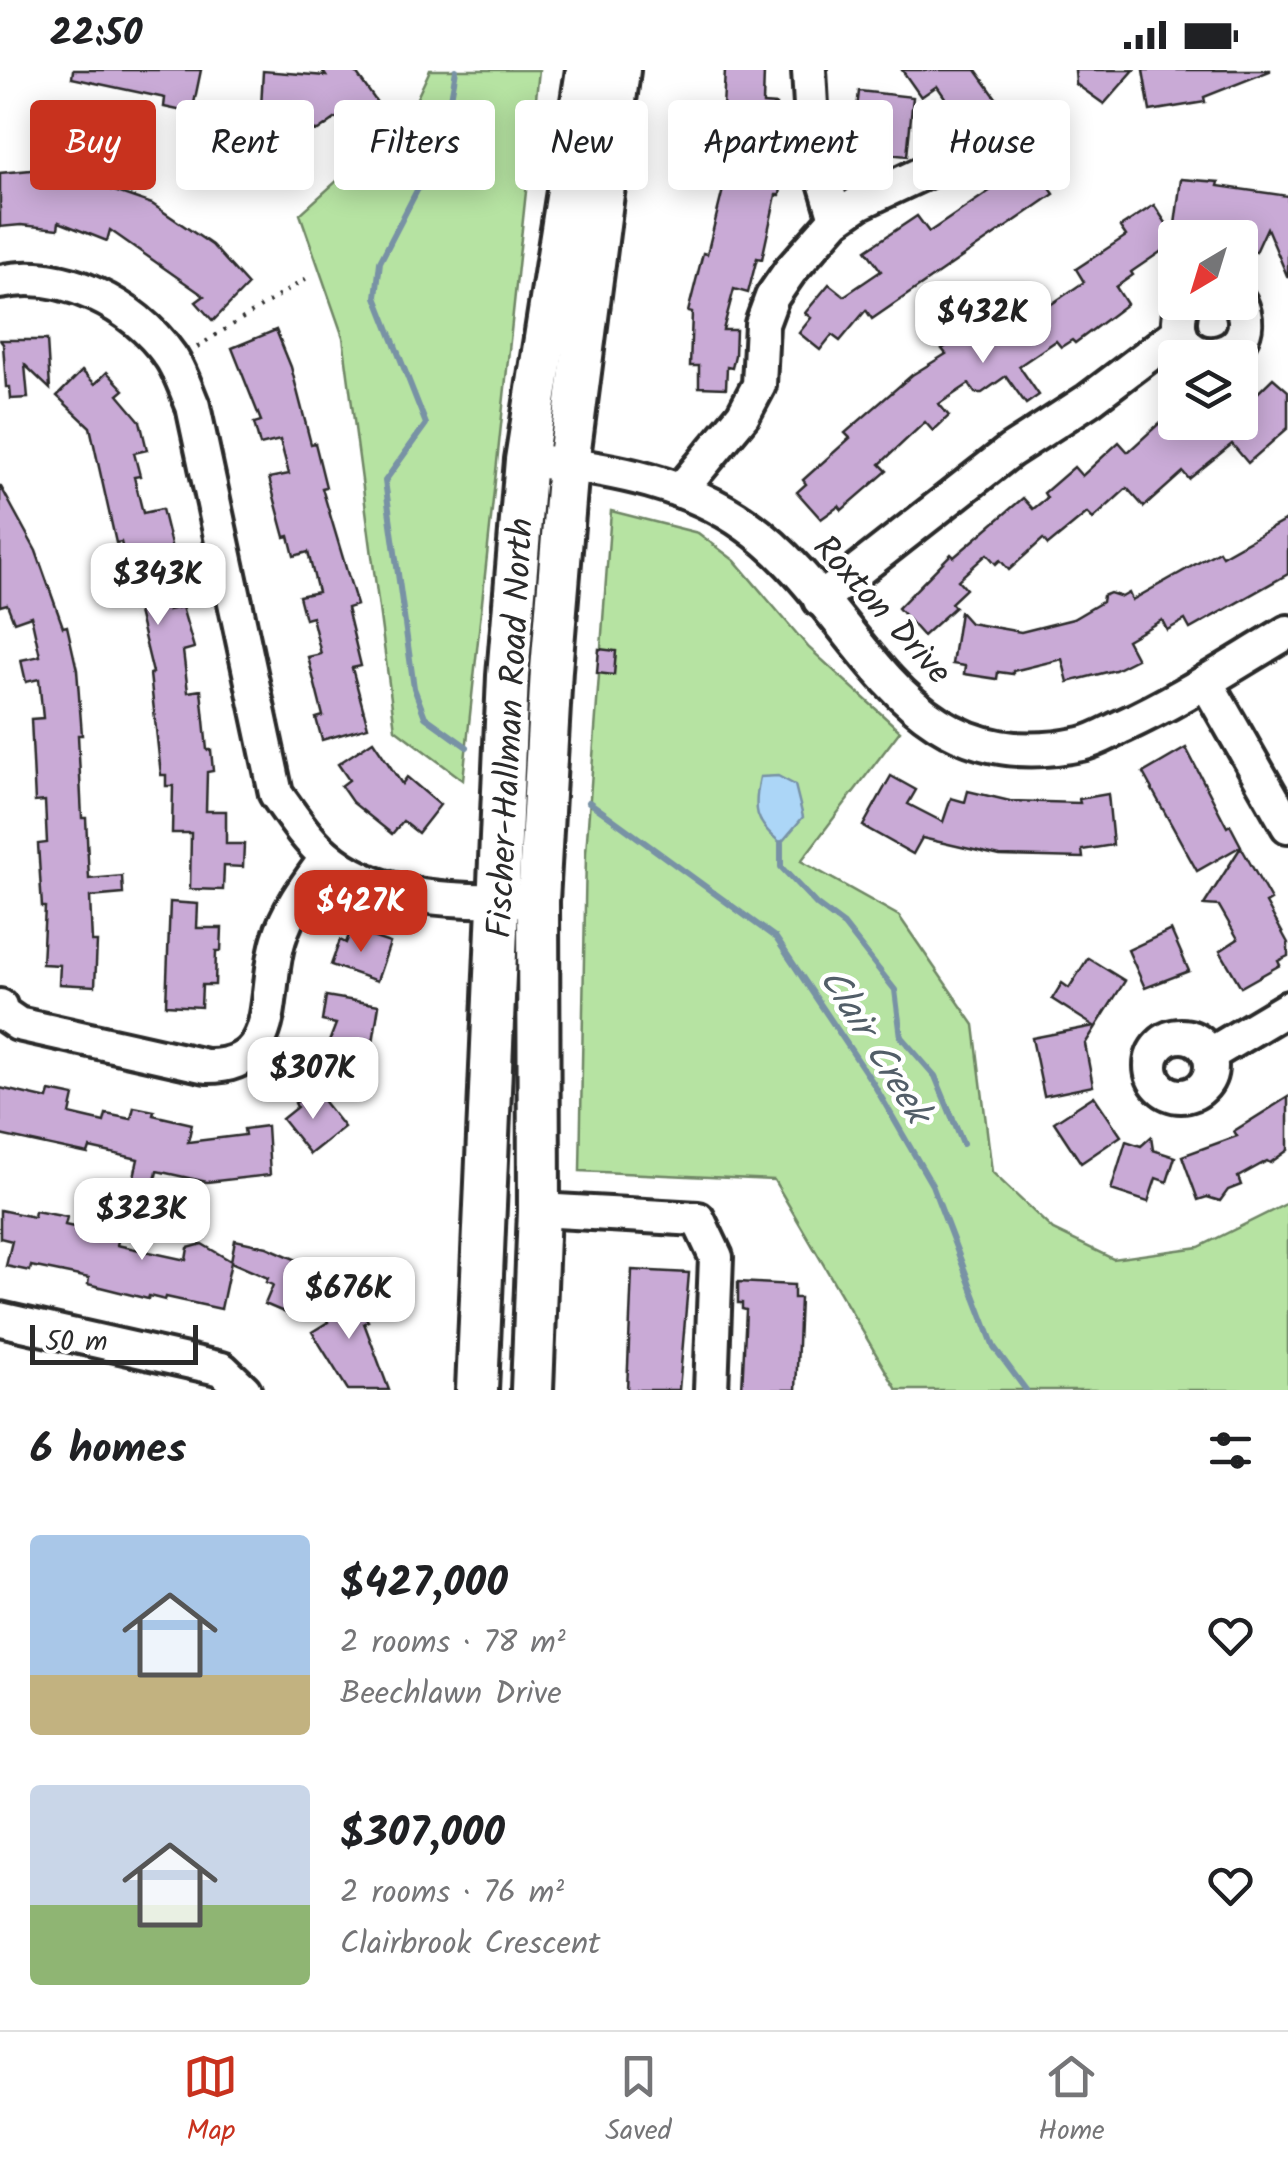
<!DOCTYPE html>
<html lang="en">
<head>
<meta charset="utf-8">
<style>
  :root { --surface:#fff; --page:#f6f6f6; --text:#202124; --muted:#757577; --line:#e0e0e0; --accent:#c8321e }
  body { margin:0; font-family:Kalam,sans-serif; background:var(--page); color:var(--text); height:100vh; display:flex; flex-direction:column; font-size:38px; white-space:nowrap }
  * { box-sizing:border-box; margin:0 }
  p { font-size:32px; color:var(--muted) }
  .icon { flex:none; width:55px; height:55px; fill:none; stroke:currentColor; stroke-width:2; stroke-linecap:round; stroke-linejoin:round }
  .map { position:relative; height:1320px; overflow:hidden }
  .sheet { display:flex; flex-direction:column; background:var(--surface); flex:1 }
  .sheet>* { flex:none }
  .guide { position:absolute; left:30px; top:30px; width:1230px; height:90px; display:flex; gap:20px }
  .needle { width:65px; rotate:218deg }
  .buttons { position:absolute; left:1158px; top:150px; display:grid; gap:20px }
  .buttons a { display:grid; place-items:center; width:100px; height:100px; border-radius:10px; background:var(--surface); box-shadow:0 5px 25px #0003; font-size:50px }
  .scale { position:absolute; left:30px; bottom:25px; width:168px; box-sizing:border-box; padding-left:10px; border:5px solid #2b2b2b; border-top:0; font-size:28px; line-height:35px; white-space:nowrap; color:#2b2b2b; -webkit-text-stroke:8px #fff; paint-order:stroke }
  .price { position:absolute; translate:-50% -85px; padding:0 22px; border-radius:20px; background:#fff; color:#222; font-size:32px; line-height:65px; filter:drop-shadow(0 2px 5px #0008) }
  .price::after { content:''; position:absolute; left:50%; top:60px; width:30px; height:22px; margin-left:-15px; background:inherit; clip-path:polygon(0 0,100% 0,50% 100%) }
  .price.active { background:var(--accent); color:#fff }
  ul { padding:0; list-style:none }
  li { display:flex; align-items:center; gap:30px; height:250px; padding:0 30px }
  li span { display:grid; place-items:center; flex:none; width:280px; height:200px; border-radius:10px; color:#555 }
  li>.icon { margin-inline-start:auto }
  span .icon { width:120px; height:120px; fill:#fffc; stroke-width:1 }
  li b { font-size:42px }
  h2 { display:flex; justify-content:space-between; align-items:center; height:120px; padding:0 30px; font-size:42px }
  .tag { padding:0 35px; border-radius:10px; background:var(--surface); box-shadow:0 5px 25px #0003; font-size:35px; line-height:90px }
  .tag.active { background:var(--accent); color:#fff }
  .status { display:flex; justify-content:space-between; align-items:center; height:70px; padding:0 50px; background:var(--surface); direction:ltr }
  .status svg { height:28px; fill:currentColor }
  .tabs { display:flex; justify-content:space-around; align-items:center; height:140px; border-top:2px solid var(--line); background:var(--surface); font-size:28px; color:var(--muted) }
  .tabs a { display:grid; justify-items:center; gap:5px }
  .tabs .active { color:var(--accent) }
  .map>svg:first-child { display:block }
  .green { fill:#b6e3a2; stroke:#708766; stroke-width:2.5 }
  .water { fill:#acd6f7; stroke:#7892a5; stroke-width:2.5 }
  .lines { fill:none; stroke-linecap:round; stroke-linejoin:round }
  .stream { stroke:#7892a5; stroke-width:6 }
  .building { fill:#c9aad6; stroke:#2b2b2b; stroke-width:2.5 }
  .minor-casing { stroke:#2b2b2b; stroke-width:40 }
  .major-casing { stroke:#2b2b2b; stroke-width:48 }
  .path { stroke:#2b2b2b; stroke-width:4; stroke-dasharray:2.5 8; stroke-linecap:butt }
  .minor { stroke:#fff; stroke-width:32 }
  .major { stroke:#fff; stroke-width:40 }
  .labels { text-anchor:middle; stroke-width:9; stroke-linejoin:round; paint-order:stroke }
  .street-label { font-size:35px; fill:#2b2b2b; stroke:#fff }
  .water-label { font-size:38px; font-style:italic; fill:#525e68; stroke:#fff }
</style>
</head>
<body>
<div class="status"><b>22:50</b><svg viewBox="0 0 49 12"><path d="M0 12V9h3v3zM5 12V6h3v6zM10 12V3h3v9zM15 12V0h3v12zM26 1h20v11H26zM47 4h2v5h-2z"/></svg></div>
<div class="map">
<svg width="1288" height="1320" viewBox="0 0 1288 1320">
  <rect width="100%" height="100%" fill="#fff"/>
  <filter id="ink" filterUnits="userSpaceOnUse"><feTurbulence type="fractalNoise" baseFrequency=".01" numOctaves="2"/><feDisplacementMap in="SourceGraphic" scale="20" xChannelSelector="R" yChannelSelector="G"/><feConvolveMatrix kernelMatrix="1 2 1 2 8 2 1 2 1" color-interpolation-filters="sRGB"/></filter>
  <g filter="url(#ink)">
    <g class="green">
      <polygon points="430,0 539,0 463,710 395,659 343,267 300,144 408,47"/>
      <polygon points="611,441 698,463 735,491 809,578 900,661 801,791 899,846 974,955 992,1102 1053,1160 1113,1189 1199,1177 1288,1133 1288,1320 897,1320 774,1110 580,1101 586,783"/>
    </g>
    <path class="water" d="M 778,706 L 795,715 L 803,747 L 781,773 C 754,752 753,739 760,707 Z"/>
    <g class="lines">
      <g class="stream">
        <polyline points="456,0 444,68 380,192 376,227 426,354 385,411 414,618 425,647 467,677"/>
        <polyline points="589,732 776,868 873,1013 932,1115 994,1277 1026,1320"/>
        <polyline points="781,773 781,797 817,835 844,855 895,920 901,967 935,1006 963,1074"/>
      </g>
    </g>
    <g class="building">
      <polygon points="73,0 201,0 192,43 164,37 165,28 72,8"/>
      <polygon points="322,0 354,0 383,41 368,52 356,34 318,61 260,56 263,1 326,6"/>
      <polygon points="725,0 764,1 763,34 776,35 775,70 783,71 780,97 784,97 780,125 776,125 762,189 757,188 748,223 734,219 723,260 736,260 735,285 732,298 727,297 726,318 699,317 699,296 690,296 692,243 688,242 703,183 707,184 729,95 720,94"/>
      <polygon points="902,0 976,0 1009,46 1003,50 1054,124 872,249 866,240 840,271 832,265 820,280 799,263 811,248 805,243 829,214 844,226 881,201 866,180 917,146 929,162 1003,112 937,16 921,27"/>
      <polygon points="1075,0 1134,0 1104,34 1076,14"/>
      <polygon points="1143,0 1270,0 1270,1 1204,27 1205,32 1150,41"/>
      <polygon points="859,21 913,27 907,86 875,83 878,60 855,57"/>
      <polygon points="42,90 61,93 60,106 77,108 152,134 212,175 248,215 213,251 196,232 204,226 110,160 107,171 59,152 58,159 21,155 0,157 0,103 41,99"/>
      <polygon points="1181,109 1219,112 1218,116 1288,126 1288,208 1267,158 1256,182 1240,174 1240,168 1174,162"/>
      <polygon points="1154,135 1176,168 1175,172 1131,202 1133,205 1116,217 1127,234 1075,273 1072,270 1061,277 1056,271 1019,296 1039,325 1026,334 1006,306 982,323 975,323 969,314 939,334 949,346 933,361 925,352 880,394 887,401 842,440 839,436 821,449 797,422 806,414 803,410 850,368 845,363 912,305 946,284 942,279 965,264 971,272 1017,241 1025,252 1084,212 1076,199 1126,166 1120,157"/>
      <polygon points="276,260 291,297 311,374 315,373 326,417 322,418 357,535 347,538 361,596 352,598 368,657 322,670 316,648 323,646 308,587 321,584 312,547 305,549 299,526 318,522 308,482 294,486 289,466 285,467 269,408 289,404 280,370 260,375 254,353 261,351 232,278"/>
      <polygon points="0,270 47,270 50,319 25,295 28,328 11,329 10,317 6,317 3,274"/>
      <polygon points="82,301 95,314 107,302 124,320 118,325 140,351 147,380 134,383 140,406 134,407 143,443 162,439 177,499 159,503 168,540 182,537 194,578 183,581 188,622 201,620 207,680 211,680 213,701 207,702 206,741 226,741 226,774 244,774 243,797 224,796 223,820 190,819 191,763 172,763 173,716 166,716 166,705 161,705 150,604 153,603 121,472 116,473 90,357 57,326"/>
      <polygon points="1273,308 1288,321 1288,358 1248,393 1232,374 1189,409 1183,402 1144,437 1127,418 1093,449 1087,443 1048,475 1043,469 1009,500 1000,490 996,494 987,484 958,510 966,519 951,533 955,537 923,566 898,538 951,484 954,487 1023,428 1033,439 1047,428 1044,423 1074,397 1082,406 1119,372 1128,382 1165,348 1168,352 1240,352 1240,340"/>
      <polygon points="0,415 36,481 63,557 67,556 77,600 82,665 78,665 82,748 86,748 89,809 122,806 123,824 90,827 92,872 97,872 95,916 59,914 60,895 42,894 45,837 42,837 38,774 47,773 45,731 35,732 31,649 43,648 39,609 26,612 21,590 40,586 31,546 14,552 7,534 0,536"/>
      <polygon points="1288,449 1288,504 1190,559 1185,550 1167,560 1162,550 1127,570 1137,589 1115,600 1068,612 1062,589 1013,601 1013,604 998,602 997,609 964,604 965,596 952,594 960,542 970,553 1021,562 1073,549 1102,532 1103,526 1110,523 1122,527 1129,523 1132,530 1219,481 1222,486"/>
      <polygon points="599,579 616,581 614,605 597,603"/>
      <polygon points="373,671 402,714 407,707 440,735 418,763 403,751 392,764 352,732 341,716 349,710 338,694"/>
      <polygon points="1186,678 1227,757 1230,755 1241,776 1197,801 1143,703"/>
      <polygon points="891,706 916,720 908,734 943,752 951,728 965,732 968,721 1010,731 1080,733 1079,729 1108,724 1113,775 1082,780 1083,788 1000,786 922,768 913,784 863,756"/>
      <polygon points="1241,777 1271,830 1266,833 1288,873 1288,886 1278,891 1280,895 1241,917 1220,881 1238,869 1219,836 1204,835"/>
      <polygon points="170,832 198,834 197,858 222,858 221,881 216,881 215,915 202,915 201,937 166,935"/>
      <polygon points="351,860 390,873 377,911 331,895 340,870 346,873"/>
      <polygon points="1171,860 1189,901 1145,918 1128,880"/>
      <polygon points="1088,888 1125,911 1085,974 1093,1016 1044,1026 1032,968 1094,956 1052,929 1062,913 1069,918"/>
      <polygon points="326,926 379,935 372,979 377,981 361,1023 316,1005 336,954 322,951"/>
      <polygon points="0,1018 48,1029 50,1021 74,1026 70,1044 104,1052 106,1044 131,1049 134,1037 154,1041 153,1045 192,1054 188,1072 245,1065 244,1059 267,1056 270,1105 207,1112 157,1101 153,1121 132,1116 138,1089 90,1078 88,1084 0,1065"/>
      <polygon points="314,1019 344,1057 310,1084 282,1049 297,1037 295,1033"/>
      <polygon points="1094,1026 1121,1066 1081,1093 1054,1052"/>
      <polygon points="1288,1027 1288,1080 1270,1093 1267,1091 1238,1107 1241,1115 1228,1120 1220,1131 1207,1127 1198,1130 1182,1086 1237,1066 1234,1061"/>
      <polygon points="1151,1067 1153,1080 1175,1087 1167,1112 1156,1108 1148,1132 1111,1120 1126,1071 1141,1076"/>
      <polygon points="0,1140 34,1147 35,1141 67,1147 65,1155 119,1167 117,1175 186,1190 188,1178 202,1174 231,1191 235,1170 267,1177 306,1194 286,1243 265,1234 273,1215 266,1212 268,1208 231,1192 221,1239 166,1227 165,1230 149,1226 148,1229 88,1214 89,1208 31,1196 30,1201 6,1196 12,1171 0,1168"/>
      <polygon points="632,1200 689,1203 679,1320 627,1320"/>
      <polygon points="738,1212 794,1215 794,1228 800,1228 796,1320 742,1320 746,1240 742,1239 742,1233 738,1233"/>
      <polygon points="344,1213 368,1251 364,1253 389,1320 348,1320 312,1262 328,1252 316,1230"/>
    </g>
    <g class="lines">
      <g class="minor-casing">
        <g id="minor">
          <polyline points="809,0 813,72 836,149"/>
          <path d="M 0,212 C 63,198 134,235 170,286 C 180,300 186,320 193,336 L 276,724 C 291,745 306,768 325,785 C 378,832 455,830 520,831"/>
          <path d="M 1183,232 C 1157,307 1270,296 1240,232"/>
          <path d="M 544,392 C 613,399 689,414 746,455 C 865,539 895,713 1081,674 C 1095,671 1110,662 1123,656 C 1180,630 1234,594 1288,562"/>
          <polyline points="680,421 743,345 759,315 762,254 772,227 790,201 836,149 859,133 936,97"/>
          <polyline points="820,530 1010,381 1089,330 1179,262"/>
          <polyline points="1206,612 1288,756"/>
          <path d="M 0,936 L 2,943 L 18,954 L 206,996 C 284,997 262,921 279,869 C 288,839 309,812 327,787"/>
          <circle cx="1181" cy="996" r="30"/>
          <polyline points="1209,985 1288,938"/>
          <polyline points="539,1140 698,1149 716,1187 711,1320"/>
          <polyline points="0,1249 222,1299 244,1320"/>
        </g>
      </g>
      <g class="major-casing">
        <g id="major">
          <polyline points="477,1320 508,606 526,390 587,0"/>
          <polyline points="532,1320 539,1140 538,831 551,600 568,395 619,0"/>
        </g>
      </g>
      <polyline class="path" points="197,277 307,208"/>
      <use href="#minor" class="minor"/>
      <use href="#major" class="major"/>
    </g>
  </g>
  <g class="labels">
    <g class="street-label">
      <text transform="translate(883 539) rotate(48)" y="12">Roxton Drive</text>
      <text transform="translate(509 658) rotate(-87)" y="12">Fischer-Hallman Road North</text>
    </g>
    <g class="water-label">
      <text transform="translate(876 975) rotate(58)" y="13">Clair Creek</text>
    </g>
  </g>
</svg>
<div class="buttons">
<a><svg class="needle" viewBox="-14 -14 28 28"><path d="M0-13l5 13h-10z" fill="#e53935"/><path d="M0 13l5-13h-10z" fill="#757577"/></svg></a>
<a><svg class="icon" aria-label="layers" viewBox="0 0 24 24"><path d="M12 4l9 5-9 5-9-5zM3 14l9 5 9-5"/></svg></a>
</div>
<div class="scale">50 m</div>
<b class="price" style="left:983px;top:296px">$432K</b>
<b class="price" style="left:158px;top:558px">$343K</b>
<b class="price active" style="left:361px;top:885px">$427K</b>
<b class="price" style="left:313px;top:1052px">$307K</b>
<b class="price" style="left:142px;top:1193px">$323K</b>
<b class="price" style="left:349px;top:1272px">$676K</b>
<div class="guide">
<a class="tag active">Buy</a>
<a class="tag">Rent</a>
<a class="tag">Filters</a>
<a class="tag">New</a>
<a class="tag">Apartment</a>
<a class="tag">House</a>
</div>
</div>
<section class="sheet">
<h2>6 homes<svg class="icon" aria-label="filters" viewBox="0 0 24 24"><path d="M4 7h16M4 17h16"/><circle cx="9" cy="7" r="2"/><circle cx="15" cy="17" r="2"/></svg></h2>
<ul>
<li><span style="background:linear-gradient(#a9c7e8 70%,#c2b280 0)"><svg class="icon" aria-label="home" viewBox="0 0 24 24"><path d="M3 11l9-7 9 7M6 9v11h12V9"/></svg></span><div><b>$427,000</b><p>2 rooms · 78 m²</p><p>Beechlawn Drive</p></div><svg class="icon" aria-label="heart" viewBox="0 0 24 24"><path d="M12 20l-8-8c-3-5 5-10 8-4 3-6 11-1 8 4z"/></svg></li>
<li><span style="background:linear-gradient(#c9d6e8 60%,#8fb573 0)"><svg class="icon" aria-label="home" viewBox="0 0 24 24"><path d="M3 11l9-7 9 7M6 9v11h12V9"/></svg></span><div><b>$307,000</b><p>2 rooms · 76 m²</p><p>Clairbrook Crescent</p></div><svg class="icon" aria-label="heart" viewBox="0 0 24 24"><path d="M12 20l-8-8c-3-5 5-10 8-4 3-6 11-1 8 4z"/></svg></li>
</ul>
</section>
<nav class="tabs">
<a class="active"><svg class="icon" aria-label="map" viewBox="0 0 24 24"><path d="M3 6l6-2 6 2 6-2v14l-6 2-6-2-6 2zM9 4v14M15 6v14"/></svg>Map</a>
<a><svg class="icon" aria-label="saved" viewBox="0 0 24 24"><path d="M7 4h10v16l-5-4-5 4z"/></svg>Saved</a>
<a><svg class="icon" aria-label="home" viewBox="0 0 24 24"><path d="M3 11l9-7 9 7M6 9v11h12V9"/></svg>Home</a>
</nav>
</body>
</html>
